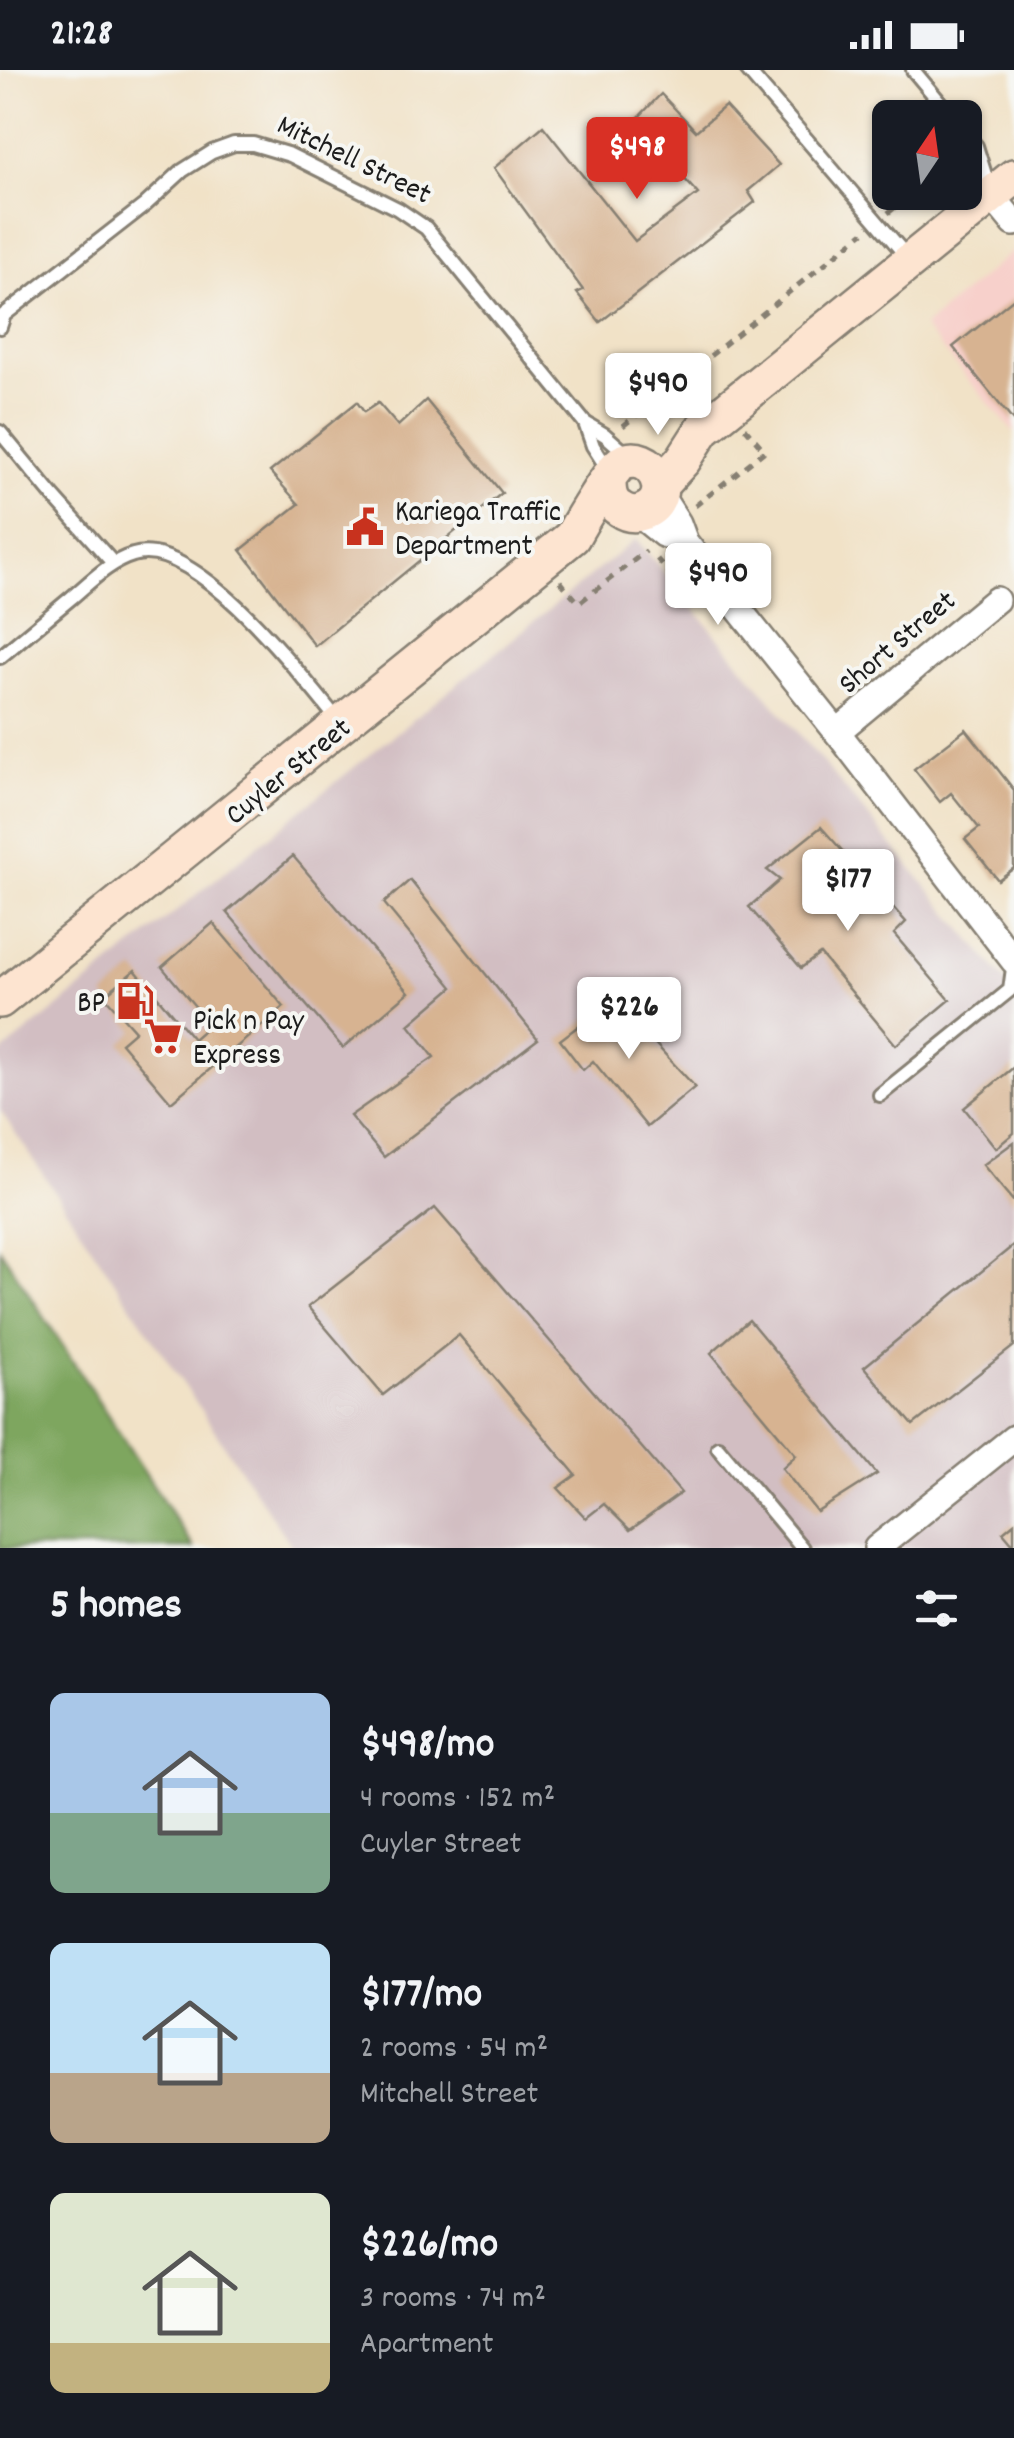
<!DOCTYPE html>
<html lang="en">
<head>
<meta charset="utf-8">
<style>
  :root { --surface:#171b24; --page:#20242c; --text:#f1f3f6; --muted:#9ea1a6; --accent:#d93025 }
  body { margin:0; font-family:Dekko,sans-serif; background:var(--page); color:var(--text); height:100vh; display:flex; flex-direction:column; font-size:38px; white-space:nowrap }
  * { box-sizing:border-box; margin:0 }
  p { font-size:32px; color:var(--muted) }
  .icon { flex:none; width:55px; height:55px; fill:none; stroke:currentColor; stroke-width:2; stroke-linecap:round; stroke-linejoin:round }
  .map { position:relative; height:1478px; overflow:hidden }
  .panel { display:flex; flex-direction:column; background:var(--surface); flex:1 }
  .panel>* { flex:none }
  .needle { width:65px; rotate:13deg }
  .buttons { position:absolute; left:872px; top:30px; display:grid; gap:20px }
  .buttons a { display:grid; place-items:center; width:110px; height:110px; border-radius:15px; background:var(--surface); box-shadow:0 2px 8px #0004; font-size:50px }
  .price { position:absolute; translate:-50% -85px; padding:0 22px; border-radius:10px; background:#fff; color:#222; font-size:32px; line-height:65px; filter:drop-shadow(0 2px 5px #0008) }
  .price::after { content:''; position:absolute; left:50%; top:60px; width:30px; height:22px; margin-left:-15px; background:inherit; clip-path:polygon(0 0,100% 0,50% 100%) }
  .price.selected { background:var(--accent); color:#fff }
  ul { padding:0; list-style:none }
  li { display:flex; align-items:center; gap:30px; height:250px; padding:0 50px }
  li span { display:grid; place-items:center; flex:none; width:280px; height:200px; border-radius:15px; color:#555 }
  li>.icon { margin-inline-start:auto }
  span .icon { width:120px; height:120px; fill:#fffc; stroke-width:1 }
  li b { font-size:42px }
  h2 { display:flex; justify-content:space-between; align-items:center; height:120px; padding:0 50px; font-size:42px }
  .status { display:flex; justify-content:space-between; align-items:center; height:70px; padding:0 50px; background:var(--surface); direction:ltr }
  .status svg { height:28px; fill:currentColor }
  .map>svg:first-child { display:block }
  .built { fill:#f7d0cb }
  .industrial { fill:#d2bec2 }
  .forest { fill:#7ea65e; stroke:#4d613d; stroke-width:2.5 }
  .building { fill:#d7b391 }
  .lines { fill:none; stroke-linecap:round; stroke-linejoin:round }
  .service-casing { stroke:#867f72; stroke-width:18 }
  .minor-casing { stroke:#867f72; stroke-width:30 }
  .secondary-casing { stroke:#867f72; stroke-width:40 }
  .path { stroke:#867f72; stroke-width:5; stroke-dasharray:8 8; stroke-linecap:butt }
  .service { stroke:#fff; stroke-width:12 }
  .minor { stroke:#fff; stroke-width:25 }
  .secondary { stroke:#fde4d0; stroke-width:35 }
  .labels { text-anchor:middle; stroke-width:8; stroke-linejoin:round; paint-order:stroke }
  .street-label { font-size:30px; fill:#1c1c1c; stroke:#f6f6f2 }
  .poi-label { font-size:30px; fill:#1c1c1c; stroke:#f6f6f2; text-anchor:start }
</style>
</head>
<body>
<div class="status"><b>21:28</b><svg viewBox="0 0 49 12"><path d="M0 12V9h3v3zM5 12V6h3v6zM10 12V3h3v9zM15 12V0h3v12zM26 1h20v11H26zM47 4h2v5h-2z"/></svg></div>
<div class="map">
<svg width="1014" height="1478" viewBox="0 0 1014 1478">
  <rect width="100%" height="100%" fill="#f6f6f2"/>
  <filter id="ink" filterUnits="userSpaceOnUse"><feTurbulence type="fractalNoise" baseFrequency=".01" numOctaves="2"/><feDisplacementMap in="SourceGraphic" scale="20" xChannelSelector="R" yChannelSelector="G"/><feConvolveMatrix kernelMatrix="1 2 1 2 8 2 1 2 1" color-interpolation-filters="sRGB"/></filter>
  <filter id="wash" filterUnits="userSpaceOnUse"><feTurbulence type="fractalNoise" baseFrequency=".0048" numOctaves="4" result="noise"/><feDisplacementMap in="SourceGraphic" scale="40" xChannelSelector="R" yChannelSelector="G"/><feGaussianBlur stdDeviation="2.25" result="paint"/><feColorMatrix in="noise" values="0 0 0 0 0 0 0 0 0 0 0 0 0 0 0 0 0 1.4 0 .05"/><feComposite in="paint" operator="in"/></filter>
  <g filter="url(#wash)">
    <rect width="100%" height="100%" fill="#f1e2c7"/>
    <polygon class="built" points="1014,180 1014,362 923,257"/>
    <polygon class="industrial" points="636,469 1014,921 1014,1478 293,1478 0,1040 0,984"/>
    <polygon class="forest" points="0,1179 194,1478 0,1478"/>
    <g id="blocks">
      <g class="building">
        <polygon points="661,24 696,61 725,36 779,95 748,121 755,132 600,252 577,223 583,220 494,98 543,56 635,171 698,124 634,52"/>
        <polygon points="1014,228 1014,352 953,277"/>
        <polygon points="426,330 502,423 315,576 241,480 299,434 270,402 357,332 364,342 378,333 398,356"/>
        <polygon points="966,659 1014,720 1014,798 998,810 965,769 979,758 951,723 940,732 914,699"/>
        <polygon points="821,757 906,852 894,864 950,930 896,975 820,884 801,898 749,837 780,810 767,800"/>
        <polygon points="293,786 409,922 343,978 227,842"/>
        <polygon points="410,810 538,969 384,1087 350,1046 434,987 409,955 453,917 384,833"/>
        <polygon points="213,853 284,937 171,1032 121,973 135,961 104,926 135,900 193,969 210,954 162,897"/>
        <polygon points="614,929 695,1017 647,1057 593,991 583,1000 560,970"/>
        <polygon points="1014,997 1014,1063 996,1078 964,1038"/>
        <polygon points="1014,1072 1014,1132 983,1095"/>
        <polygon points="435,1138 681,1423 630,1460 604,1434 586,1448 558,1418 576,1405 459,1265 383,1325 308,1237"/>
        <polygon points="1014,1175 1014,1276 913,1355 864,1297"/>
        <polygon points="749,1250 877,1404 817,1442 782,1398 796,1385 711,1283"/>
        <polygon points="1014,1453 1014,1475 1003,1462"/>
      </g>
    </g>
  </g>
  <g filter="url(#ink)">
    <use href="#blocks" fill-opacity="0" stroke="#867f72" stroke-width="2.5"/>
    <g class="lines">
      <g class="service-casing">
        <g id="service">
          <polyline points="747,0 908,188"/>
          <polyline points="913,0 953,48"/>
          <polyline points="965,63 976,76 991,124"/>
          <polyline points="0,257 4,245 145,135 182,101 212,82 234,74 253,74 290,85 398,139 426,158 585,353 593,376 609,401"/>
          <polyline points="585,353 605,365 631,388"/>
          <polyline points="0,362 53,426 113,493"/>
          <path d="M 0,587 C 24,567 47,548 71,528 C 90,512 109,492 133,485 C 195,465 305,610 340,653"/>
          <polyline points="880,1025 1010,920 1014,891"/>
          <polyline points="718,1377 802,1478"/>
        </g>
      </g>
      <g class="minor-casing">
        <g id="minor">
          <polyline points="992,126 1014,153"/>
          <polyline points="660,425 678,453 685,472 837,662 1014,891"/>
          <polyline points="637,443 663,464 685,472"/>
          <polyline points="837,662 996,530"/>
          <polyline points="877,1478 1014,1368"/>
        </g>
      </g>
      <g class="secondary-casing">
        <g id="secondary">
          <polyline points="661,414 683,390 703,359 1014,107"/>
          <path d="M 0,930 L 572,467 C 579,454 611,400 620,394 C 652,376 678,428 643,442 C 635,445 627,444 620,439 C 610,433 608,424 608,412"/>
        </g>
      </g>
      <g class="path">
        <polyline points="888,143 915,122"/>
        <polyline points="692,301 710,321"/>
        <polyline points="623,356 864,162"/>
        <polyline points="695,436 765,381 745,358"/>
        <polyline points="657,489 674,509 680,504"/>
        <polyline points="560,511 579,533 646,481"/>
      </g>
      <use href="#service" class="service"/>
      <use href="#minor" class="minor"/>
      <use href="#secondary" class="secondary"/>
    </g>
  </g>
  <defs>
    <g id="civic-bare" transform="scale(3)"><path d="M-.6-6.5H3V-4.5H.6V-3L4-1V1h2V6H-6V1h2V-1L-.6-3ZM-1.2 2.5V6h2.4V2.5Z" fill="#c8321e" stroke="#f6f6f2" stroke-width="2.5" paint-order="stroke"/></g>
    <g id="fuel-bare" transform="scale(3)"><path d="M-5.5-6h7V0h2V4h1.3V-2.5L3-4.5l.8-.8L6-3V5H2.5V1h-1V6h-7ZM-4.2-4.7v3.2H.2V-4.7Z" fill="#c8321e" stroke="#f6f6f2" stroke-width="2.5" paint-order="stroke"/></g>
    <g id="supermarket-bare" transform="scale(3)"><path d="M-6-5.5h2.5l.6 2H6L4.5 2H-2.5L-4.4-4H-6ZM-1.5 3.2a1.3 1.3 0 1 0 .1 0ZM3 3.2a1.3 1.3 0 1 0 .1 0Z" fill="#c8321e" stroke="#f6f6f2" stroke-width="2.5" paint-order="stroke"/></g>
  </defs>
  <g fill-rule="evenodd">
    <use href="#civic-bare" x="365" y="457"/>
    <use href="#fuel-bare" x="135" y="931"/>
    <use href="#supermarket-bare" x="163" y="966"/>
  </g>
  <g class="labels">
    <g class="street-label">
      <text transform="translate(355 88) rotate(26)" y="10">Mitchell Street</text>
      <text transform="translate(896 571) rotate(-40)" y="10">Short Street</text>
      <text transform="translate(287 700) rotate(-39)" y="10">Cuyler Street</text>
    </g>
    <g class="poi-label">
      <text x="395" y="450">Kariega Traffic<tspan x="395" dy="34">Department</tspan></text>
      <text x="105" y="941" text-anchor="end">BP</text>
      <text x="193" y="959">Pick n Pay<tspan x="193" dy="34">Express</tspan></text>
    </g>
  </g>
</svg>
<div class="buttons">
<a><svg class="needle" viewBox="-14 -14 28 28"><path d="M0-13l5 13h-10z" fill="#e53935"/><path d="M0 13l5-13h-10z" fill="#9ea1a6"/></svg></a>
</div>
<b class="price selected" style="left:637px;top:132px">$498</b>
<b class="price" style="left:658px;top:368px">$490</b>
<b class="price" style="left:718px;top:558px">$490</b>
<b class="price" style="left:848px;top:864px">$177</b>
<b class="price" style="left:629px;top:992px">$226</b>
</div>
<section class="panel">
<h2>5 homes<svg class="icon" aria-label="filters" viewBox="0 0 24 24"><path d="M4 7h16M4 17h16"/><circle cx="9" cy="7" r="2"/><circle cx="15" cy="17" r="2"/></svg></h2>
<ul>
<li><span style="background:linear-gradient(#a9c7e8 60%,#7fa58c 0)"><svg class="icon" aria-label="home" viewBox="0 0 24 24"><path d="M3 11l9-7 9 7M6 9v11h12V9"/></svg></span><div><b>$498/mo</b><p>4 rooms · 152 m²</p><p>Cuyler Street</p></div></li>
<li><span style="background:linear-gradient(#bfe0f5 65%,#b9a48a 0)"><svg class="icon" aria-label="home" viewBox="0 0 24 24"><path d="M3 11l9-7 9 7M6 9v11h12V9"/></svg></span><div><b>$177/mo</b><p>2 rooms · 54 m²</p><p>Mitchell Street</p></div></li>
<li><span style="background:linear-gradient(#dfe7d0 75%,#c2b280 0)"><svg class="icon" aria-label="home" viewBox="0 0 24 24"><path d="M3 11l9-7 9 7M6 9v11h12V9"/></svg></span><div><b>$226/mo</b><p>3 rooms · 74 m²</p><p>Apartment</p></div></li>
</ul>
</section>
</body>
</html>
